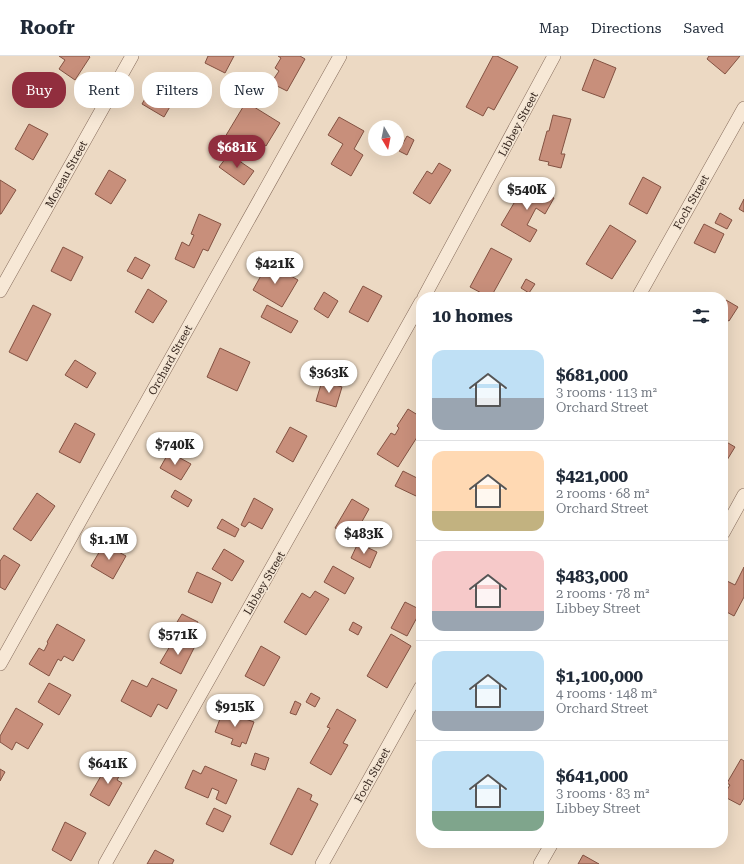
<!DOCTYPE html>
<html lang="en">
<head>
<meta charset="utf-8">
<style>
  :root { --surface:#fff; --page:#f6f6f7; --text:#1f2937; --muted:#747a83; --line:#e0e1e3; --accent:#912e3e }
  body { margin:0; font-family:"Roboto Serif",serif; background:var(--page); color:var(--text); height:100vh; display:flex; flex-direction:column; font-size:15px; white-space:nowrap }
  * { box-sizing:border-box; margin:0 }
  p { font-size:13px; color:var(--muted) }
  .icon { flex:none; width:22px; height:22px; fill:none; stroke:currentColor; stroke-width:2; stroke-linecap:round; stroke-linejoin:round }
  .map { position:relative; flex:1; overflow:hidden }
  .drawer { position:absolute; left:416px; top:236px; width:312px; height:556px; display:flex; flex-direction:column; background:var(--surface); border-radius:16px; box-shadow:0 4px 16px #0002 }
  .drawer>* { flex:none }
  .top-card { position:absolute; left:12px; top:16px; width:344px; height:36px; display:flex; gap:8px }
  .needle { width:26px; rotate:170deg }
  .buttons { position:absolute; left:368px; top:64px; display:grid; gap:8px }
  .buttons a { display:grid; place-items:center; width:36px; height:36px; border-radius:50%; background:var(--surface); box-shadow:0 4px 16px #0002; font-size:20px }
  .price { position:absolute; translate:-50% -34px; padding:0 9px; border-radius:14px; background:#fff; color:#222; font-size:13px; line-height:26px; filter:drop-shadow(0 1px 2px #0008) }
  .price::after { content:''; position:absolute; left:50%; top:24px; width:12px; height:9px; margin-left:-6px; background:inherit; clip-path:polygon(0 0,100% 0,50% 100%) }
  .price.active { background:var(--accent); color:#fff }
  ul { padding:0; list-style:none }
  li { display:flex; align-items:center; gap:12px; height:100px; padding:0 16px }
  li+li { border-top:1px solid var(--line) }
  li span { display:grid; place-items:center; flex:none; width:112px; height:80px; border-radius:12px; color:#555 }
  li>.icon { margin-inline-start:auto }
  span .icon { width:48px; height:48px; fill:#fffc; stroke-width:1 }
  li b { font-size:17px }
  h2 { display:flex; justify-content:space-between; align-items:center; height:48px; padding:0 16px; font-size:17px }
  .chip { padding:0 14px; border-radius:16px; background:var(--surface); box-shadow:0 4px 16px #0002; font-size:14px; line-height:36px }
  .chip.active { background:var(--accent); color:#fff }
  header { display:flex; align-items:center; gap:24px; box-sizing:border-box; height:56px; padding:0 20px; background:var(--surface); border-bottom:1px solid var(--line) }
  header strong { font-size:19px }
  nav { display:flex; gap:22px; margin-inline-start:auto; font-size:14px }
  .map>svg:first-child { display:block }
  .building { fill:#c88f7b; stroke:#835242 }
  .lines { fill:none; stroke-linecap:round; stroke-linejoin:round }
  .street-casing { stroke:#856b5b; stroke-width:14 }
  .street { stroke:#f7e8d6; stroke-width:13 }
  .labels { text-anchor:middle; stroke-width:3; stroke-linejoin:round; paint-order:stroke }
  .street-label { font-size:11px; fill:#36261e; stroke:#f3e5d3 }
</style>
</head>
<body>
<header>
<strong>Roofr</strong>
<nav><a>Map</a><a>Directions</a><a>Saved</a></nav>
</header>
<div class="map">
<svg width="744" height="808" viewBox="0 0 744 808">
  <rect width="100%" height="100%" fill="#ecd9c3"/>
  <g class="building">
    <polygon points="59,0 89,0 90,1 75,24 59,13 65,4"/>
    <polygon points="208,0 234,0 225,17 205,7"/>
    <polygon points="278,0 300,0 305,3 287,35 271,27 279,15 275,12 281,2"/>
    <polygon points="493,0 497,0 518,11 494,54 488,51 483,60 466,51"/>
    <polygon points="709,0 740,0 725,18 707,3"/>
    <polygon points="594,3 616,12 604,42 582,34"/>
    <polygon points="157,22 179,35 164,61 142,48"/>
    <polygon points="246,46 280,67 266,90 249,80 242,91 225,81"/>
    <polygon points="553,59 571,63 561,98 565,98 561,112 548,109 549,106 539,104 547,75 549,75"/>
    <polygon points="339,61 364,75 354,93 363,99 351,120 331,108 343,88 328,79"/>
    <polygon points="29,68 48,78 33,104 15,93"/>
    <polygon points="407,80 414,84 407,99 399,95"/>
    <polygon points="229,98 254,115 244,129 219,111"/>
    <polygon points="439,107 451,114 430,148 413,137 427,115 432,118"/>
    <polygon points="109,114 126,124 111,148 95,138"/>
    <polygon points="643,121 661,131 647,158 629,148"/>
    <polygon points="0,124 16,134 1,158 0,158"/>
    <polygon points="530,125 545,133 543,136 554,142 545,158 536,152 527,169 537,174 530,186 501,169 517,142 523,145 525,142 522,140"/>
    <polygon points="744,143 744,156 739,153"/>
    <polygon points="720,157 732,164 727,173 715,167"/>
    <polygon points="199,158 221,168 208,195 203,193 194,212 175,203 182,186 189,190 194,179 191,178"/>
    <polygon points="704,168 724,178 715,197 694,187"/>
    <polygon points="610,169 636,185 612,223 586,208"/>
    <polygon points="63,191 83,201 71,225 51,215"/>
    <polygon points="491,192 512,203 491,241 489,241 470,231"/>
    <polygon points="135,201 150,209 142,223 127,215"/>
    <polygon points="268,207 298,224 282,251 253,234"/>
    <polygon points="526,223 535,228 529,237 521,232"/>
    <polygon points="363,230 382,240 368,266 349,256"/>
    <polygon points="148,233 167,245 153,267 135,256"/>
    <polygon points="324,236 338,245 328,262 314,253"/>
    <polygon points="678,237 686,241 676,241"/>
    <polygon points="726,244 738,251 729,265 723,262 723,249"/>
    <polygon points="33,249 51,258 27,305 9,296"/>
    <polygon points="267,249 298,265 291,277 261,261"/>
    <polygon points="220,292 250,306 237,335 207,321"/>
    <polygon points="75,304 96,317 87,332 65,319"/>
    <polygon points="322,325 342,331 336,351 316,345"/>
    <polygon points="408,353 421,361 421,375 398,411 377,398 391,377 395,379 399,372 397,370"/>
    <polygon points="75,367 95,378 80,407 59,396"/>
    <polygon points="290,371 307,380 293,406 276,396"/>
    <polygon points="723,384 735,391 724,409 723,408"/>
    <polygon points="169,396 191,408 181,424 160,412"/>
    <polygon points="403,415 421,424 421,431 416,440 395,430"/>
    <polygon points="175,434 192,444 188,451 171,441"/>
    <polygon points="37,437 55,450 31,485 13,473"/>
    <polygon points="254,442 273,453 262,473 249,466 245,471 241,469"/>
    <polygon points="352,443 369,453 355,478 348,474 346,478 335,472"/>
    <polygon points="222,463 239,473 235,481 217,472"/>
    <polygon points="358,487 377,496 370,512 351,502"/>
    <polygon points="104,488 126,500 113,523 91,510"/>
    <polygon points="224,493 244,505 232,525 212,513"/>
    <polygon points="4,499 20,509 5,534 0,531 0,505"/>
    <polygon points="333,510 354,522 345,538 324,526"/>
    <polygon points="744,511 744,541 734,560 723,554 723,523 735,529"/>
    <polygon points="197,516 221,527 212,547 188,536"/>
    <polygon points="315,535 329,543 306,579 284,566 302,537 310,542"/>
    <polygon points="405,546 421,554 407,580 391,572"/>
    <polygon points="182,558 198,566 191,580 174,571"/>
    <polygon points="353,566 362,571 358,579 349,574"/>
    <polygon points="57,568 85,584 73,605 64,600 61,605 58,603 49,620 29,608 39,592 44,595 48,587 47,586"/>
    <polygon points="391,578 411,590 387,632 367,620"/>
    <polygon points="173,585 182,590 185,585 195,590 181,618 160,607"/>
    <polygon points="261,590 280,601 264,630 245,620"/>
    <polygon points="152,622 177,634 167,653 158,648 151,661 121,645 132,624 147,631"/>
    <polygon points="49,627 71,639 59,659 38,646"/>
    <polygon points="311,637 320,642 315,651 306,646"/>
    <polygon points="295,645 301,648 296,659 290,657"/>
    <polygon points="16,652 43,668 28,693 16,686 12,694 0,686 0,680"/>
    <polygon points="337,653 356,664 343,687 348,689 331,719 310,707 330,672 327,671"/>
    <polygon points="223,655 254,666 246,688 242,686 240,691 231,688 233,683 215,676"/>
    <polygon points="255,697 269,702 265,714 251,709"/>
    <polygon points="741,703 744,705 744,742 740,749 723,740 730,729 727,727"/>
    <polygon points="109,706 123,713 117,724 122,727 109,750 90,739"/>
    <polygon points="205,710 237,724 226,748 216,743 219,735 212,732 208,742 185,732 193,714 201,718"/>
    <polygon points="0,713 5,716 0,725"/>
    <polygon points="298,732 312,739 310,744 318,748 292,799 270,788"/>
    <polygon points="214,752 231,760 223,776 206,768"/>
    <polygon points="65,766 86,777 71,805 52,794"/>
    <polygon points="155,794 174,804 172,808 147,808"/>
    <polygon points="583,799 599,808 578,808"/>
  </g>
  <g class="lines">
    <g class="street-casing">
      <g id="street">
        <polyline points="0,235 132,0"/>
        <polyline points="424,241 554,0"/>
        <polyline points="638,241 744,52"/>
        <polyline points="723,477 744,439"/>
        <polyline points="0,608 340,0"/>
        <polyline points="105,808 421,246"/>
        <polyline points="322,808 421,631"/>
        <polyline points="540,808 552,787"/>
      </g>
    </g>
    <use href="#street" class="street"/>
  </g>
  <g class="labels">
    <g class="street-label">
      <text transform="translate(518 68) rotate(-62)" y="4">Libbey Street</text>
      <text transform="translate(66 118) rotate(-61)" y="4">Moreau Street</text>
      <text transform="translate(691 146) rotate(-61)" y="4">Foch Street</text>
      <text transform="translate(170 304) rotate(-61)" y="4">Orchard Street</text>
      <text transform="translate(264 527) rotate(-60)" y="4">Libbey Street</text>
      <text transform="translate(372 719) rotate(-61)" y="4">Foch Street</text>
    </g>
  </g>
</svg>
<div class="buttons">
<a><svg class="needle" viewBox="-14 -14 28 28"><path d="M0-13l5 13h-10z" fill="#e53935"/><path d="M0 13l5-13h-10z" fill="#747a83"/></svg></a>
</div>
<b class="price active" style="left:237px;top:113px">$681K</b>
<b class="price" style="left:527px;top:155px">$540K</b>
<b class="price" style="left:275px;top:229px">$421K</b>
<b class="price" style="left:329px;top:338px">$363K</b>
<b class="price" style="left:175px;top:410px">$740K</b>
<b class="price" style="left:364px;top:499px">$483K</b>
<b class="price" style="left:109px;top:505px">$1.1M</b>
<b class="price" style="left:178px;top:600px">$571K</b>
<b class="price" style="left:235px;top:672px">$915K</b>
<b class="price" style="left:108px;top:729px">$641K</b>
<div class="top-card">
<a class="chip active">Buy</a>
<a class="chip">Rent</a>
<a class="chip">Filters</a>
<a class="chip">New</a>
</div>
<section class="drawer">
<h2>10 homes<svg class="icon" aria-label="filters" viewBox="0 0 24 24"><path d="M4 7h16M4 17h16"/><circle cx="9" cy="7" r="2"/><circle cx="15" cy="17" r="2"/></svg></h2>
<ul>
<li><span style="background:linear-gradient(#bfe0f5 60%,#9aa5b1 0)"><svg class="icon" aria-label="home" viewBox="0 0 24 24"><path d="M3 11l9-7 9 7M6 9v11h12V9"/></svg></span><div><b>$681,000</b><p>3 rooms · 113 m²</p><p>Orchard Street</p></div></li>
<li><span style="background:linear-gradient(#ffd9b3 75%,#c2b280 0)"><svg class="icon" aria-label="home" viewBox="0 0 24 24"><path d="M3 11l9-7 9 7M6 9v11h12V9"/></svg></span><div><b>$421,000</b><p>2 rooms · 68 m²</p><p>Orchard Street</p></div></li>
<li><span style="background:linear-gradient(#f6c9c9 75%,#9aa5b1 0)"><svg class="icon" aria-label="home" viewBox="0 0 24 24"><path d="M3 11l9-7 9 7M6 9v11h12V9"/></svg></span><div><b>$483,000</b><p>2 rooms · 78 m²</p><p>Libbey Street</p></div></li>
<li><span style="background:linear-gradient(#bfe0f5 75%,#9aa5b1 0)"><svg class="icon" aria-label="home" viewBox="0 0 24 24"><path d="M3 11l9-7 9 7M6 9v11h12V9"/></svg></span><div><b>$1,100,000</b><p>4 rooms · 148 m²</p><p>Orchard Street</p></div></li>
<li><span style="background:linear-gradient(#bfe0f5 75%,#7fa58c 0)"><svg class="icon" aria-label="home" viewBox="0 0 24 24"><path d="M3 11l9-7 9 7M6 9v11h12V9"/></svg></span><div><b>$641,000</b><p>3 rooms · 83 m²</p><p>Libbey Street</p></div></li>
</ul>
</section>
</div>
</body>
</html>
